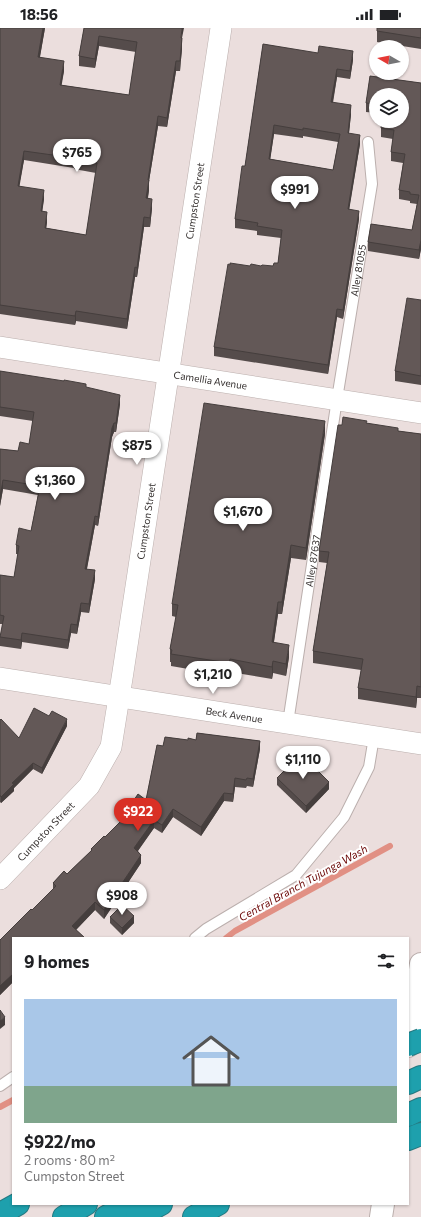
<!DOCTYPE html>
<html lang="en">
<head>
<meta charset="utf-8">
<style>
  :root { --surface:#fff; --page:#f6f6f6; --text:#202124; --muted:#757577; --accent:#d93025 }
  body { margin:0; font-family:Commissioner,sans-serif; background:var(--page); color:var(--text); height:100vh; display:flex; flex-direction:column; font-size:15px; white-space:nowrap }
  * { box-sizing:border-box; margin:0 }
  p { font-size:13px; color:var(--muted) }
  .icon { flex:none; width:22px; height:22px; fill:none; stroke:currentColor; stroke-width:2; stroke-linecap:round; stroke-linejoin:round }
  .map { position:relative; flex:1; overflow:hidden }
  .details { position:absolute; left:12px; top:909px; width:397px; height:268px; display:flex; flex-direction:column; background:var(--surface); border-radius:0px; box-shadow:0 1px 3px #0004 }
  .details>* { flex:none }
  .needle { width:26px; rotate:279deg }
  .fabs { position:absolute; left:369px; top:12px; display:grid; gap:8px }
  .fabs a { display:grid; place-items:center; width:40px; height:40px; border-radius:50%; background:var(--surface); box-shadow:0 1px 3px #0004; font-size:20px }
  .price { position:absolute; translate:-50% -34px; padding:0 9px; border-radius:14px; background:#fff; color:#222; font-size:13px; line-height:26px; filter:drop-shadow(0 1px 2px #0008) }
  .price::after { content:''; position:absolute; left:50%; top:24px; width:12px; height:9px; margin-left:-6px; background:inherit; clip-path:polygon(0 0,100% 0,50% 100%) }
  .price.on { background:var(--accent); color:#fff }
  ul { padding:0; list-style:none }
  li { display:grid; align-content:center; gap:8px; height:212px; padding:0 12px }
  li span { display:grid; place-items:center; height:124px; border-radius:0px; color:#555 }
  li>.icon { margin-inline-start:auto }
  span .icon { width:72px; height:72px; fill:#fffc; stroke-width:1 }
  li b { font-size:17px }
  h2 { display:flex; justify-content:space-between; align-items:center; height:48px; padding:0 12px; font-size:17px }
  .status { display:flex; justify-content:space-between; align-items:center; height:28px; padding:0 20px; background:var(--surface); direction:ltr }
  .status svg { height:11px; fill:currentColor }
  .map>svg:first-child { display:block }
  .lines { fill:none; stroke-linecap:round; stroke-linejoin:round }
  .stream { stroke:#e19084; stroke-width:6 }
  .lane-casing { stroke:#bbafad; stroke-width:12 }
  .street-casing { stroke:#bbafad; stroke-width:22 }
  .secondary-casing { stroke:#bbafad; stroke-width:24 }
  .highway-casing { stroke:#267981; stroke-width:24 }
  .lane { stroke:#fff; stroke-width:10 }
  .street { stroke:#fff; stroke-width:21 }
  .secondary { stroke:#fff; stroke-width:22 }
  .highway { stroke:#1ea0ad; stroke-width:22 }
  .highway-bridge-casing { stroke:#267981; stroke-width:24; stroke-linecap:butt }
  .highway-bridge { stroke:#1ea0ad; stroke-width:22 }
  .wall { fill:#554c4b; fill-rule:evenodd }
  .shaded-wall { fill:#453e3d }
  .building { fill:#635857; stroke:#453e3d; fill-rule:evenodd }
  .labels { text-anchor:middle; stroke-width:4; stroke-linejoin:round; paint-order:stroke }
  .street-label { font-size:10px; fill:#35302f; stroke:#fff }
  .water-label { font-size:11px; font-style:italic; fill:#6d0a09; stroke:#fff }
</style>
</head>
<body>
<div class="status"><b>18:56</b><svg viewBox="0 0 49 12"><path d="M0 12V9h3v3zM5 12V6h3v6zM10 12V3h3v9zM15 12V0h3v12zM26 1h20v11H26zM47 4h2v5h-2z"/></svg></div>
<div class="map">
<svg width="421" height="1189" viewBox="0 0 421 1189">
  <rect width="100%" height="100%" fill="#ebdedd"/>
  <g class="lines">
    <g class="stream">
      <polyline points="226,910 235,903 390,818"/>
      <polyline points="0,1079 13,1072"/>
    </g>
    <g class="lane-casing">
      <g id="lane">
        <path id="s1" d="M 288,695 L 337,371 L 372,156 L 368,114"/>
        <polyline points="195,910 206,901 296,847 344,789 369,739 374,709"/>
        <polyline points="0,1058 13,1049"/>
      </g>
    </g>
    <g class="street-casing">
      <g id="street">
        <path id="s2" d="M 0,319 L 421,385"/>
        <path id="s3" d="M 0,650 L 421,716"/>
        <path id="s4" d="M 0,851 L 89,758 L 111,719 L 123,644 L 221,0"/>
      </g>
    </g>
    <g class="secondary-casing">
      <g id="secondary">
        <polyline points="408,1018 421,936"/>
        <polyline points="381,1189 383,1176"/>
      </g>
    </g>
    <g class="highway-casing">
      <g id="highway">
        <polyline points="408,1055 421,1049"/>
        <polyline points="408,1087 421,1081"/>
        <polyline points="408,1111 421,1106"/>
        <polyline points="0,1186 18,1176"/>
        <polyline points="64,1189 86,1176"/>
        <polyline points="106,1189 129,1176"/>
        <polyline points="137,1189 161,1176"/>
        <polyline points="194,1189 218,1176"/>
      </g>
    </g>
    <use href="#lane" class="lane"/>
    <use href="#street" class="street"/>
    <use href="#secondary" class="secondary"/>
    <use href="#highway" class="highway"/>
    <g class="highway-bridge-casing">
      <polyline id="highway-bridge" points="408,1017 421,1012"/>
    </g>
    <use href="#highway-bridge" class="highway-bridge"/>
  </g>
  <g class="wall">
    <path d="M 0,0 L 45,0 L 40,29 L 64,43 L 61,57 L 129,67 L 136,24 L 99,18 L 95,40 L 79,38 L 79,28 L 84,0 L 182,10 L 182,20 L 180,43 L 176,43 L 167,99 L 158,98 L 149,153 L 149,162 L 148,170 L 152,180 L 150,199 L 144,199 L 137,249 L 135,249 L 127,301 L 76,293 L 75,297 L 0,286 ZM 24,132 L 74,140 L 74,141 L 96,145 L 86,207 L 46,200 L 47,194 L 42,183 L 44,171 L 19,158 Z"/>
    <polygon points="421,0 421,21 377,14 377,3"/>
    <path d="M 263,16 L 353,32 L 350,51 L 337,49 L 333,75 L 351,86 L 349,105 L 360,116 L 349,181 L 359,191 L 343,291 L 337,289 L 328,346 L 214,328 L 214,319 L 250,238 L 273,238 L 278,235 L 281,210 L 257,207 L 257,203 L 235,200 L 235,191 L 245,138 ZM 274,106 L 303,110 L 303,108 L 338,114 L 333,142 L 270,131 Z"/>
    <polygon points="370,48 421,55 421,221 419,231 368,223 368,214 371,196 412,202 417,176 410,175 410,173 399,171 399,162 403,135 391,133 391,124 393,111 381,109 381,100 382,93 402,93 402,67 376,67 376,85 366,84 366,75"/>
    <polygon points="421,272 421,357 395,353 395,343"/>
    <polygon points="0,343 86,360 120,376 116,404 114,404 112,409 98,498 95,497 87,541 95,551 89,585 81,584 77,606 71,605 68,621 22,614 21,621 0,618 0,609 3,596 0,596 0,547 14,549 18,526 16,526 16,517 31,503 38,467 3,461 0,478 0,421 18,423 29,416 33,393 0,388"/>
    <polygon points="367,395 398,403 421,406 421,670 417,670 416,680 358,671 358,660 361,642 313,635 313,623 327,535 319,534 319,523 342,397"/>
    <polygon points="325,406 306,532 291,530 282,586 278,586 274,614 289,629 286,648 273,645 272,651 230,644 229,648 171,638 171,634 170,634 170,621 176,589 172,588 172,576"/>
    <polygon points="0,692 19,710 67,698 42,746 33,741 14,760 14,763 1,775 0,774"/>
    <polygon points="197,705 260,713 260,721 253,759 247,758 246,760 235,759 233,774 224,773 201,808 173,789 162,805 154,800 138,823 141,827 141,835 104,891 95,882 76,902 85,910 13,910 13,954 0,967 0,912 31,881 32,882 53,861 53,855 64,843 67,846 91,823 91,821 104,808 105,809 126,788 126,784 138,766 146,772 157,717 163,718 165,709 188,712 188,710 196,712"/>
    <polygon points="277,750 329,761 306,785 277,757"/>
    <polygon points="110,889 134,895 122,907 110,895"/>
  </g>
  <g class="shaded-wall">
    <polygon points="43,0 45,0 38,39 38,29"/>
    <polygon points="182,0 184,0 182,10 182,20 180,43 181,10"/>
    <polygon points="99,8 99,18 95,40 95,31"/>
    <polygon points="353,23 353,32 350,51 350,43"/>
    <polygon points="64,33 64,43 60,67 60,57"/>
    <polygon points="176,33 176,43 167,99 167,90"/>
    <polygon points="337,41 337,49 331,83 331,74"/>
    <polygon points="351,77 351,86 348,114 348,105"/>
    <polygon points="158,88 158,98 149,153 149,162 146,180 146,170 148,152"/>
    <polygon points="274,97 274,106 269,140 269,131"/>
    <polygon points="360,107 360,116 348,189 348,181"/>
    <polygon points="24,123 24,132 18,167 18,158"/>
    <polygon points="44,162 44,171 41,193 41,183"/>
    <polygon points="152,171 152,180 150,199 150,190"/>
    <polygon points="359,183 359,191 343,291 343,282"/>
    <polygon points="47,184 47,194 45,210 45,200"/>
    <polygon points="144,189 144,199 137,249 137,240"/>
    <polygon points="421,212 421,221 419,231 419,222"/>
    <polygon points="135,239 135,249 127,301 127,291"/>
    <polygon points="337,281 337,289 328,346 328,337"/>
    <polygon points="76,283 76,293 75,297 75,288"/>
    <polygon points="120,367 120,376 116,404 116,395"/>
    <polygon points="325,393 325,406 306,532 306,520"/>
    <polygon points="114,395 114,404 112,409 98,498 98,489 112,400"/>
    <polygon points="3,452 3,461 0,478 0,469"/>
    <polygon points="95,488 95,497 85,550 85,541"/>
    <polygon points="291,517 291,530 282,586 282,574"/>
    <polygon points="95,542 95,551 89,585 89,576"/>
    <polygon points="278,574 278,586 272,626 272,614"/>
    <polygon points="81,575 81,584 77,606 77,597"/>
    <polygon points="71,596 71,605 68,621 68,612"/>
    <polygon points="22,605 22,614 21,621 21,612"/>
    <polygon points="289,617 289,629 286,648 286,636"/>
    <polygon points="230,631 230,644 229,648 229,635"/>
    <polygon points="273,633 273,645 272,651 272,639"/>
    <polygon points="417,658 417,670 416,680 416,669"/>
    <polygon points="67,691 67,698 42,746 42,740"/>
    <polygon points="260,713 260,721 253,759 253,751"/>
    <polygon points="33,735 33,741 14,760 14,763 1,775 1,769 12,755"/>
    <polygon points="235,750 235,759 233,774 233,766"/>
    <polygon points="329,754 329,761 306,785 306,778"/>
    <polygon points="224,765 224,773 201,808 201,799"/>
    <polygon points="173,781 173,789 162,805 162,797"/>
    <polygon points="154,792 154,800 134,828 134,820"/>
    <polygon points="141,827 141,835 104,891 104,882"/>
    <polygon points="95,874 95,882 72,906 72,898"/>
    <polygon points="134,888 134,895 122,907 122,900"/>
    <polygon points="13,946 13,954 0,967 0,958"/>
    <polygon points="5,989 5,997 0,1001 0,993"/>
  </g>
  <g class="building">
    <path d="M 0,0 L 43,0 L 38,29 L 64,33 L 60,57 L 129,67 L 137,14 L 99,8 L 95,31 L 79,28 L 84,0 L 182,0 L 181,10 L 182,10 L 180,33 L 176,33 L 167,90 L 158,88 L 148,152 L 149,152 L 146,170 L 152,171 L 150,190 L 144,189 L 137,240 L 135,239 L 127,291 L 76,283 L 75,288 L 0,277 ZM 24,123 L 74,130 L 74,132 L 97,135 L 86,207 L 45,200 L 47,184 L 41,183 L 44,162 L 18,158 Z"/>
    <polygon points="377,0 421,0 421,10 377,3"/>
    <path d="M 263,16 L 318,25 L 319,18 L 353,23 L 350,43 L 337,41 L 331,74 L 351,77 L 348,105 L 360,107 L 348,181 L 359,183 L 343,282 L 337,281 L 328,337 L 214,319 L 228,236 L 230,237 L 230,235 L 250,238 L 251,236 L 261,238 L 262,237 L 273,238 L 274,235 L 278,235 L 282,202 L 257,198 L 258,195 L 235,191 L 242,138 L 245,138 ZM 274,97 L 303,102 L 303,100 L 340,106 L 333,142 L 269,131 Z"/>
    <polygon points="370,48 421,55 421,212 419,222 368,214 371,196 412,202 419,167 410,166 410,164 399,162 405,126 391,124 394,102 381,100 382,93 402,93 402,67 376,67 376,76 366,75"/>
    <polygon points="407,270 421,272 421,348 395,343"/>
    <polygon points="0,343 64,353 64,352 86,356 86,359 120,367 116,395 114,395 112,400 98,489 95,488 85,541 95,542 89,576 81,575 77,597 71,596 68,612 22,605 21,612 0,609 4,588 0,587 0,547 14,549 19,518 16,517 19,500 31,503 40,458 3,452 0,469 0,421 18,423 20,414 29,416 34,384 0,379"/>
    <polygon points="204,375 325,393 306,520 291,517 282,574 278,574 272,614 289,617 286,636 273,633 272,639 230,631 229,635 171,626 172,622 170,621 178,577 172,576"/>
    <polygon points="343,389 367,393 366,395 398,400 398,403 421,406 421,659 417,658 416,669 358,660 363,631 313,623 329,524 319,523 338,397 342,397"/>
    <polygon points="34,680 49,688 52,683 67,691 42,740 33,735 12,755 14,756 1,769 0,767 0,692 1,691 19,710"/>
    <polygon points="197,705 260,713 253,751 247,750 246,752 235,750 233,766 224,765 201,799 173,781 162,797 154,792 134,820 141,827 104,882 95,874 72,898 85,910 13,910 13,946 0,958 0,912 31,881 32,882 56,858 53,855 64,843 67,846 92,822 91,821 104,808 105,809 128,786 126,784 138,766 146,772 157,717 163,718 165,709 188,712 188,710 196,712"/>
    <polygon points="301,726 329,754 306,778 277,750"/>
    <polygon points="122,877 134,888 122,900 110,889"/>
    <polygon points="0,982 5,989 0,993"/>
  </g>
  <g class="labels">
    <g class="street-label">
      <text dy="4" stroke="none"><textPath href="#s4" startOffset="726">Cumpston Street</textPath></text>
      <text dy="4" stroke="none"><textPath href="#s1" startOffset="458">Alley 81055</textPath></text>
      <text dy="4" stroke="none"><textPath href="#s2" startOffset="213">Camellia Avenue</textPath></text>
      <text dy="4" stroke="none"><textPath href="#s4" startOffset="402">Cumpston Street</textPath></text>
      <text dy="4" stroke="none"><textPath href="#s1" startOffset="164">Alley 87637</textPath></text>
      <text dy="4" stroke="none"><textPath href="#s3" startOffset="237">Beck Avenue</textPath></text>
      <text dy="4" stroke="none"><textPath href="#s4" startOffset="66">Cumpston Street</textPath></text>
    </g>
    <g class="water-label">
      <text transform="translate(303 855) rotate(-29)" y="4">Central Branch Tujunga Wash</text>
    </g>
  </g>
</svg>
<div class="fabs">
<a><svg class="needle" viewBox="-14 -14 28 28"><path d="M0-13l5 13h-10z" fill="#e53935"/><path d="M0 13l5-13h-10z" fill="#757577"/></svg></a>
<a><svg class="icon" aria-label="layers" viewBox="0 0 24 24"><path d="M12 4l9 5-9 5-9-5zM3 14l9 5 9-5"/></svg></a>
</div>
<b class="price" style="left:77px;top:145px">$765</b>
<b class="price" style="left:295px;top:182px">$991</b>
<b class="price" style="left:137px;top:438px">$875</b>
<b class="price" style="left:55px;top:473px">$1,360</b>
<b class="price" style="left:243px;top:504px">$1,670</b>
<b class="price" style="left:213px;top:667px">$1,210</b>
<b class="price" style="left:303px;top:752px">$1,110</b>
<b class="price on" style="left:138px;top:804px">$922</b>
<b class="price" style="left:122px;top:888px">$908</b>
<section class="details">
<h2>9 homes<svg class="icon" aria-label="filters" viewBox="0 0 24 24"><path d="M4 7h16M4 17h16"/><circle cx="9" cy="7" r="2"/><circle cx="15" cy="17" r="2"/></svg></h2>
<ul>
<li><span style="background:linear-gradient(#a9c7e8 70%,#7fa58c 0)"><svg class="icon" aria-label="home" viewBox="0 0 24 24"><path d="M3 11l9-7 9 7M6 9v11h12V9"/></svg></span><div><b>$922/mo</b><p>2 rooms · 80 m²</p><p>Cumpston Street</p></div></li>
</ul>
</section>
</div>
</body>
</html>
